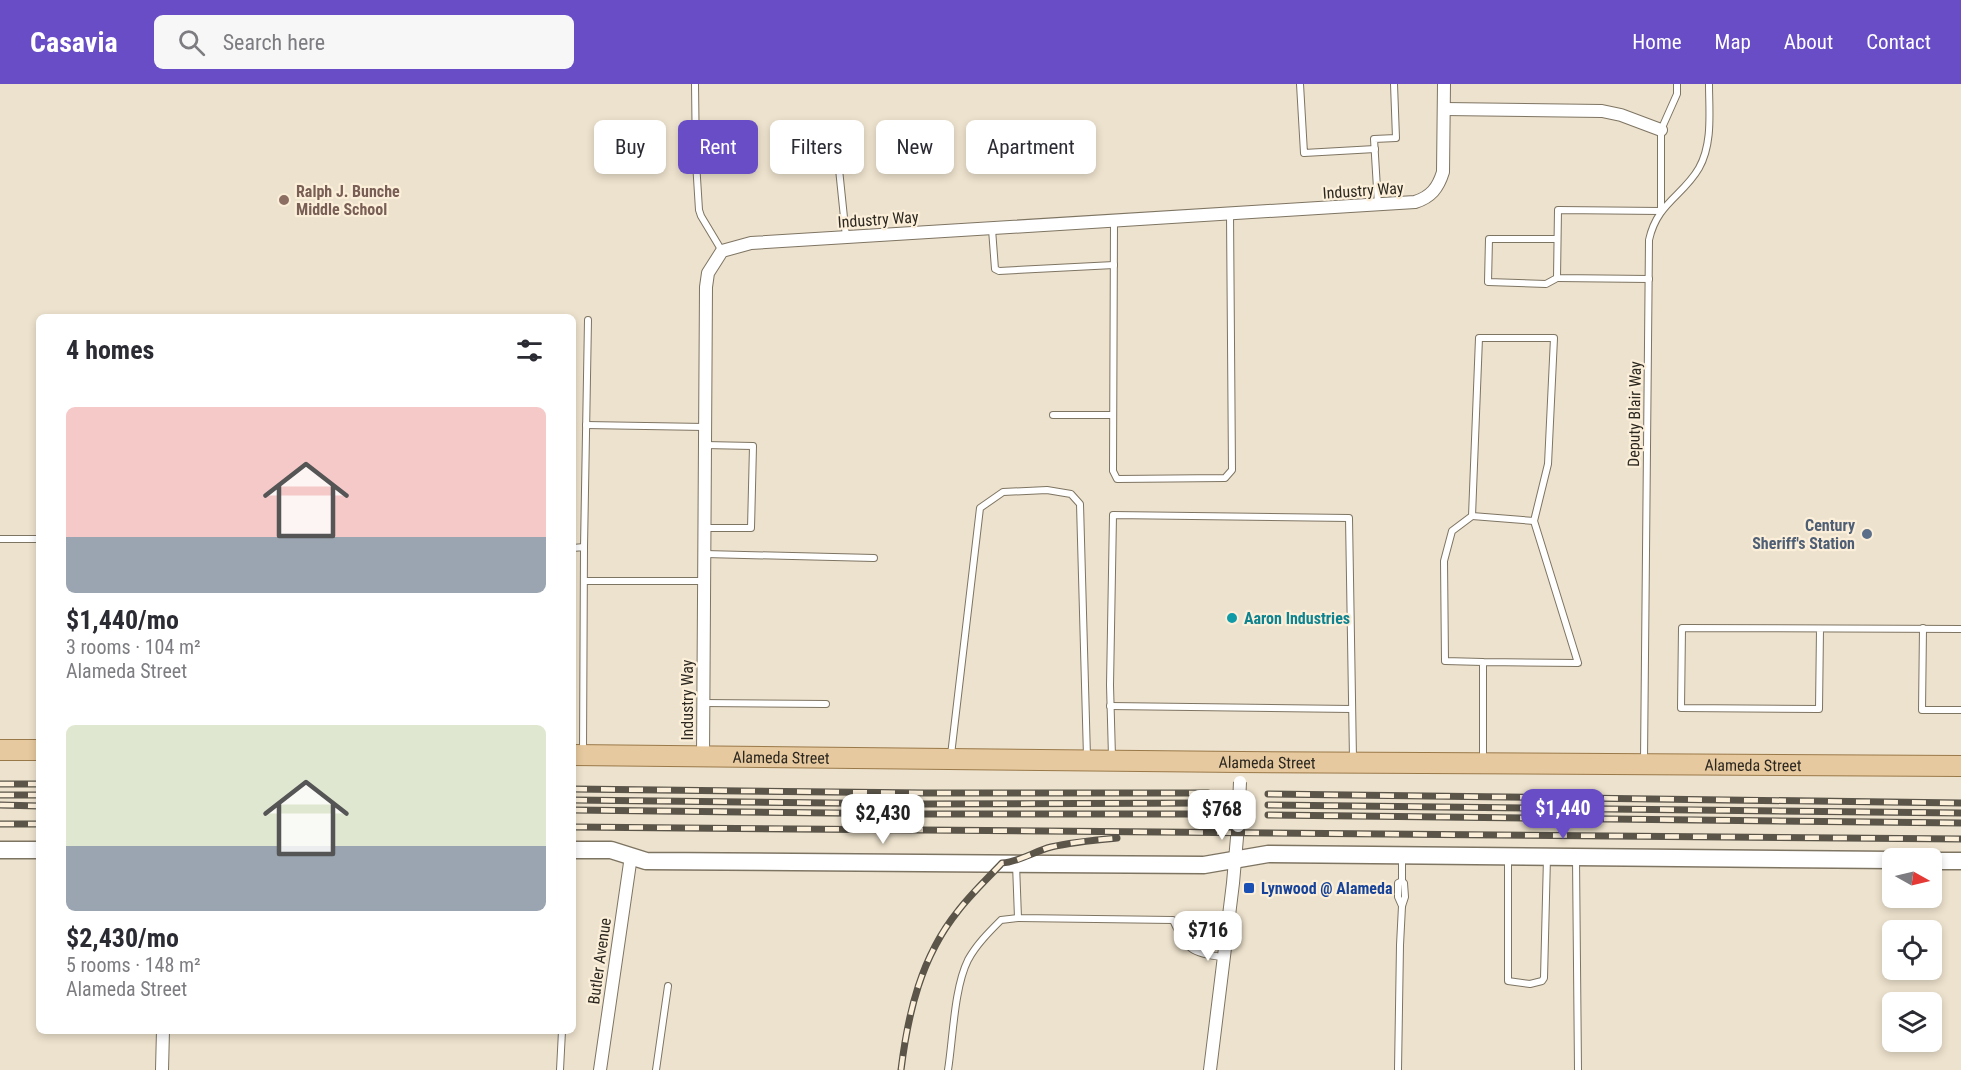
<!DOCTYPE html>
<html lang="en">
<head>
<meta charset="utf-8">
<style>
  :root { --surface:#fff; --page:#f7f7f7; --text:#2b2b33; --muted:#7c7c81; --accent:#684dc6 }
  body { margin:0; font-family:"Roboto Condensed",sans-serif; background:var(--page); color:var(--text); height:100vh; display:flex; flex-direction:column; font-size:22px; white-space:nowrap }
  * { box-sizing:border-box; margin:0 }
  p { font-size:20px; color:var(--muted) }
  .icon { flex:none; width:33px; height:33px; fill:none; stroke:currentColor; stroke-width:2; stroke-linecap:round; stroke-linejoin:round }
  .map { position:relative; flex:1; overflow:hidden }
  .panel { position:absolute; left:36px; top:230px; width:540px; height:720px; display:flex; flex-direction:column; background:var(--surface); border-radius:9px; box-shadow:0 3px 9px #0003 }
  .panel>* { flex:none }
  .top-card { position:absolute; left:594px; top:36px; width:570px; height:54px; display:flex; gap:12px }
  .needle { width:39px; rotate:98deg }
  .buttons { position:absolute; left:1882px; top:764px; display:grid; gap:12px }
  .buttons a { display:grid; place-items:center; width:60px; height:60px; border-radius:9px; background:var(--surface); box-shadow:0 3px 9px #0003; font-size:30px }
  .price { position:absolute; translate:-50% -51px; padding:0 14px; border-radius:12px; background:#fff; color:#222; font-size:20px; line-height:39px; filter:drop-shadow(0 2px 3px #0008) }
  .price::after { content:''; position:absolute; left:50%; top:36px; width:18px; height:14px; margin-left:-9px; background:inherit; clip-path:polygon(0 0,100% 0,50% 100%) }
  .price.current { background:var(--accent); color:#fff }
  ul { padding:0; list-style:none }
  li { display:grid; align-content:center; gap:12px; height:318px; padding:0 30px }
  li span { display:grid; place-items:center; height:186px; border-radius:9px; color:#555 }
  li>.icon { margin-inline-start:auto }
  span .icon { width:108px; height:108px; fill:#fffc; stroke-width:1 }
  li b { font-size:26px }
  h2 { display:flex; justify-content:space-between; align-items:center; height:72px; padding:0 30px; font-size:26px }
  .pill { padding:0 21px; border-radius:9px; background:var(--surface); box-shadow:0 3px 9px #0003; font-size:21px; line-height:54px }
  .pill.current { background:var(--accent); color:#fff }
  header { display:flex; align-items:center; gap:36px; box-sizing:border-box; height:84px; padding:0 30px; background:var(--accent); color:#fff }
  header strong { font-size:28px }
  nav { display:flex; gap:33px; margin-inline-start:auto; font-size:21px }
  .search { width:420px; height:54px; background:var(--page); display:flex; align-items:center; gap:15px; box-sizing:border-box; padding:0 21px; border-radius:9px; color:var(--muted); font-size:22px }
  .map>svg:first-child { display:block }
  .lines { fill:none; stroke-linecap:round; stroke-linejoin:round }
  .service-casing { stroke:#7e7462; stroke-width:8 }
  .minor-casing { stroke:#7e7462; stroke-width:14 }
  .tertiary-casing { stroke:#7e7462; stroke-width:19 }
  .primary-casing { stroke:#9a7949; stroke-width:22 }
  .service { stroke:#fff; stroke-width:6 }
  .minor { stroke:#fff; stroke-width:12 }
  .tertiary { stroke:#fff; stroke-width:16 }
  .primary { stroke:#e6c99f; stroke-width:20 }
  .rail-casing { stroke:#5a5449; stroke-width:7 }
  .rail { stroke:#fbefda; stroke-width:4.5; stroke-dasharray:14; stroke-linecap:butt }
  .minor-bridge-casing { stroke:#7e7462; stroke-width:14; stroke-linecap:butt }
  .minor-bridge { stroke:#fff; stroke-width:12 }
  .education-dot { fill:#8d6e63; stroke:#fbefda; stroke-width:2 }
  .service-dot { fill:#5c6f8a; stroke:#fbefda; stroke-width:2 }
  .culture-dot { fill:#0f9aa8; stroke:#fbefda; stroke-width:2 }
  .transit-dot { fill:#1a4fb4; stroke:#fbefda; stroke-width:2 }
  .labels { text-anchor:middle; stroke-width:4.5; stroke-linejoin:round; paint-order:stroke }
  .street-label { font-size:16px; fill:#2c2820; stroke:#fbefda }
  .education-label { font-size:16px; font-weight:bold; fill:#785e54; stroke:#fbefda; text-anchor:start }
  .service-label { font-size:16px; font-weight:bold; fill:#4e5e75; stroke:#fbefda; text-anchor:end }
  .culture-label { font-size:16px; font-weight:bold; fill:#0d838f; stroke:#fbefda; text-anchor:start }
  .transit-label { font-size:16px; font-weight:bold; fill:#164399; stroke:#fbefda; text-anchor:start }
</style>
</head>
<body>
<header>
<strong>Casavia</strong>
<div class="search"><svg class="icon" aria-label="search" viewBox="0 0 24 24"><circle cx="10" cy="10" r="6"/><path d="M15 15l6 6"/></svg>Search here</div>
<nav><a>Home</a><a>Map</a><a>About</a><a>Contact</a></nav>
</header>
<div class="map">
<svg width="1961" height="986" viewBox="0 0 1961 986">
  <rect width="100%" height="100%" fill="#ede2cd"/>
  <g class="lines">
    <g class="service-casing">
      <g id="service">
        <polyline points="695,0 696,78 699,126 701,132 722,167"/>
        <polyline points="1300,0 1304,69 1375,65"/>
        <polyline points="839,85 846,153"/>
        <polyline points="1378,121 1374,55 1396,54 1394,0"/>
        <polyline points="1114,137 1113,387 1117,395 1225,394 1232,386 1230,130"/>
        <polyline points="992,145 995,185 999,187 1114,181"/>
        <polyline points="1557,194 1546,200 1488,198 1489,155 1557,155"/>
        <polyline points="1649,195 1557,194 1558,126 1661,127 1661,46 1677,10 1677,0"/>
        <polyline points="1053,331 1113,331"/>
        <polyline points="586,341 705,343"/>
        <polyline points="1472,432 1534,437"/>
        <polyline points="705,444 751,444 753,362 705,361"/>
        <polyline points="0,455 39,455"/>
        <polyline points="584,463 588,236"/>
        <polyline points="573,464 584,463 583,667"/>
        <polyline points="705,470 874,474"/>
        <polyline points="585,497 704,497"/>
        <polyline points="1923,544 1922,626 1961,626"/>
        <polyline points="1820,545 1819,625 1681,624 1682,544 1961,545"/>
        <polyline points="1483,578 1445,577 1444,477 1452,447 1472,432 1479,254 1554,254 1548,380 1534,437 1578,579 1483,578 1483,676"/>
        <polyline points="703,619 826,620"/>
        <polyline points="1110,622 1352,625"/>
        <polyline points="951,671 980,424 1003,408 1047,406 1071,410 1080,420 1087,673"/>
        <polyline points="1112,673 1110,601 1113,431 1349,434 1353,675"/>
        <path d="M 1644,676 L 1649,156 C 1657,119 1683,112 1699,84 C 1713,59 1709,27 1709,0"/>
        <polyline points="1508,773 1508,897 1530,900 1542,897 1544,894 1547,773"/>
        <polyline points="1576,774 1578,986"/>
        <path d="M 1016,780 L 1018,834 L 1173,836 C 1186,865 1192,870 1223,873"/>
        <polyline points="1402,797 1398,799 1398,813 1402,822"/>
        <polyline points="560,986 562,947"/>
        <polyline points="656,986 668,902"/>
        <path d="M 948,986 C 953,955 954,904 968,876 C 976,861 989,848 1001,836 L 1018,834"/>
        <polyline points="1398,986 1400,861 1402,822 1405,813 1404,799 1402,797 1402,772"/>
      </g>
    </g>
    <g class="minor-casing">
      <g id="minor">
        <polyline points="1444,25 1602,27 1621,31 1661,46"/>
        <path d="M 703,673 L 706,203 L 708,189 L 722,167 L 751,159 L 1415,118 C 1431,113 1438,104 1443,88 L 1444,0"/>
        <polyline points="162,986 163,946"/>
        <polyline points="600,986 631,772"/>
        <polyline points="1210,986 1233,799 1238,742"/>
      </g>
    </g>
    <g class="tertiary-casing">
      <g id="tertiary">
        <polyline points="0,766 39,766"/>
        <polyline points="573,766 611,766 646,777 1204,781 1268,770 1893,776"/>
        <polyline points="1932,777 1961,777"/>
      </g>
    </g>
    <g class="primary-casing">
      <g id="primary">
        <polyline points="0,666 39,666"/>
        <path id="s1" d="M 573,671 L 1240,678 L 1961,682"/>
      </g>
    </g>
    <use href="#service" class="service"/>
    <use href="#minor" class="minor"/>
    <use href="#tertiary" class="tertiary"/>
    <use href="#primary" class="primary"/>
    <g class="rail-casing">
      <g id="rail">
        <polyline points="0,700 39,700"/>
        <polyline points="573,705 925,709 1208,709"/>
        <polyline points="1268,710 1961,719"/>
        <polyline points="0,711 39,711"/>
        <polyline points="573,716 925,720 1207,719"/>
        <polyline points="0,721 39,722"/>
        <polyline points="1268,721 1961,729"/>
        <polyline points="573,726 925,730 1207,730"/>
        <polyline points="1268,731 1961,739"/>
        <polyline points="0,740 39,740"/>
        <polyline points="573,743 1961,755"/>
        <path d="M 901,986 C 908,929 921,873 958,827 C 971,810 987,795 1002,779 C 1019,778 1035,767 1051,763 C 1072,758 1095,756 1117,754"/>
      </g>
    </g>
    <use href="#rail" class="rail"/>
    <g class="minor-bridge-casing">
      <polyline id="minor-bridge" points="1238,742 1240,698"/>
    </g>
    <use href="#minor-bridge" class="minor-bridge"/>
  </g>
  <circle class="education-dot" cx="284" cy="116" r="6"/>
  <circle class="service-dot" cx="1867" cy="450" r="6"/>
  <circle class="culture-dot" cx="1232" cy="534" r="6"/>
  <rect class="transit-dot" x="1243" y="798" width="12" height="12" rx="3"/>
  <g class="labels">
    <g class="street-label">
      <text transform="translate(1363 106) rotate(-4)" y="6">Industry Way</text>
      <text transform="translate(878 135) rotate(-4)" y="6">Industry Way</text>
      <text transform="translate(1634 330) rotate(-89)" y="6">Deputy Blair Way</text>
      <text transform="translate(687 616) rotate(-90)" y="6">Industry Way</text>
      <text dy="6" stroke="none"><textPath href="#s1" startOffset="208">Alameda Street</textPath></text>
      <text dy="6" stroke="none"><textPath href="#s1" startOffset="694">Alameda Street</textPath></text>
      <text dy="6" stroke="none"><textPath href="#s1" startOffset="1180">Alameda Street</textPath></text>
      <text transform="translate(599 877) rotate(-82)" y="6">Butler Avenue</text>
    </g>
    <g class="education-label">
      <text x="296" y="113">Ralph J. Bunche<tspan x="296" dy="18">Middle School</tspan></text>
    </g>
    <g class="service-label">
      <text x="1855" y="447">Century<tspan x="1855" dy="18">Sheriff's Station</tspan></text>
    </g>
    <g class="culture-label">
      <text x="1244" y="540">Aaron Industries</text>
    </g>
    <g class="transit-label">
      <text x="1261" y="810">Lynwood @ Alameda</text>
    </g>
  </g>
</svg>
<div class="buttons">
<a><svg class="needle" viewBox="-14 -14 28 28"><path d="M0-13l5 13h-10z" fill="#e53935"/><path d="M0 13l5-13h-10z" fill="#7c7c81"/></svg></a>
<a><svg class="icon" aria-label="locate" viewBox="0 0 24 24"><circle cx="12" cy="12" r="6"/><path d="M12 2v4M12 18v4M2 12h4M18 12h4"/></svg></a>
<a><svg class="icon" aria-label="layers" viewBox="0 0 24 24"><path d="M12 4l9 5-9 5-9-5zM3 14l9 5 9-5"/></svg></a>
</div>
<b class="price current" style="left:1563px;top:756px">$1,440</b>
<b class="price" style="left:1222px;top:757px">$768</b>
<b class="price" style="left:883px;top:761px">$2,430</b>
<b class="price" style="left:1208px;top:878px">$716</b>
<div class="top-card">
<a class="pill">Buy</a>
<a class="pill current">Rent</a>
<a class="pill">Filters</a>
<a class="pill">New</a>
<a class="pill">Apartment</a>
</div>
<section class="panel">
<h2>4 homes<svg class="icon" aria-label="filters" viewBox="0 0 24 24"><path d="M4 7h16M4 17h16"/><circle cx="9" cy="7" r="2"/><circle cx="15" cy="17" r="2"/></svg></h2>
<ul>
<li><span style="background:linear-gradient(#f6c9c9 70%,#9aa5b1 0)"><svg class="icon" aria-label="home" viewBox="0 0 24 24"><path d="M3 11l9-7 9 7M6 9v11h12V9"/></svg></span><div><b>$1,440/mo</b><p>3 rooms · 104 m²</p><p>Alameda Street</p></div></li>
<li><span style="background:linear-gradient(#dfe7d0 65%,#9aa5b1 0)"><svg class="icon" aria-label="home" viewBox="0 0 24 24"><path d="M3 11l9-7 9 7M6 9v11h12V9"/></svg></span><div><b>$2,430/mo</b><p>5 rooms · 148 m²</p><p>Alameda Street</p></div></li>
</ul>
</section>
</div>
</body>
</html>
